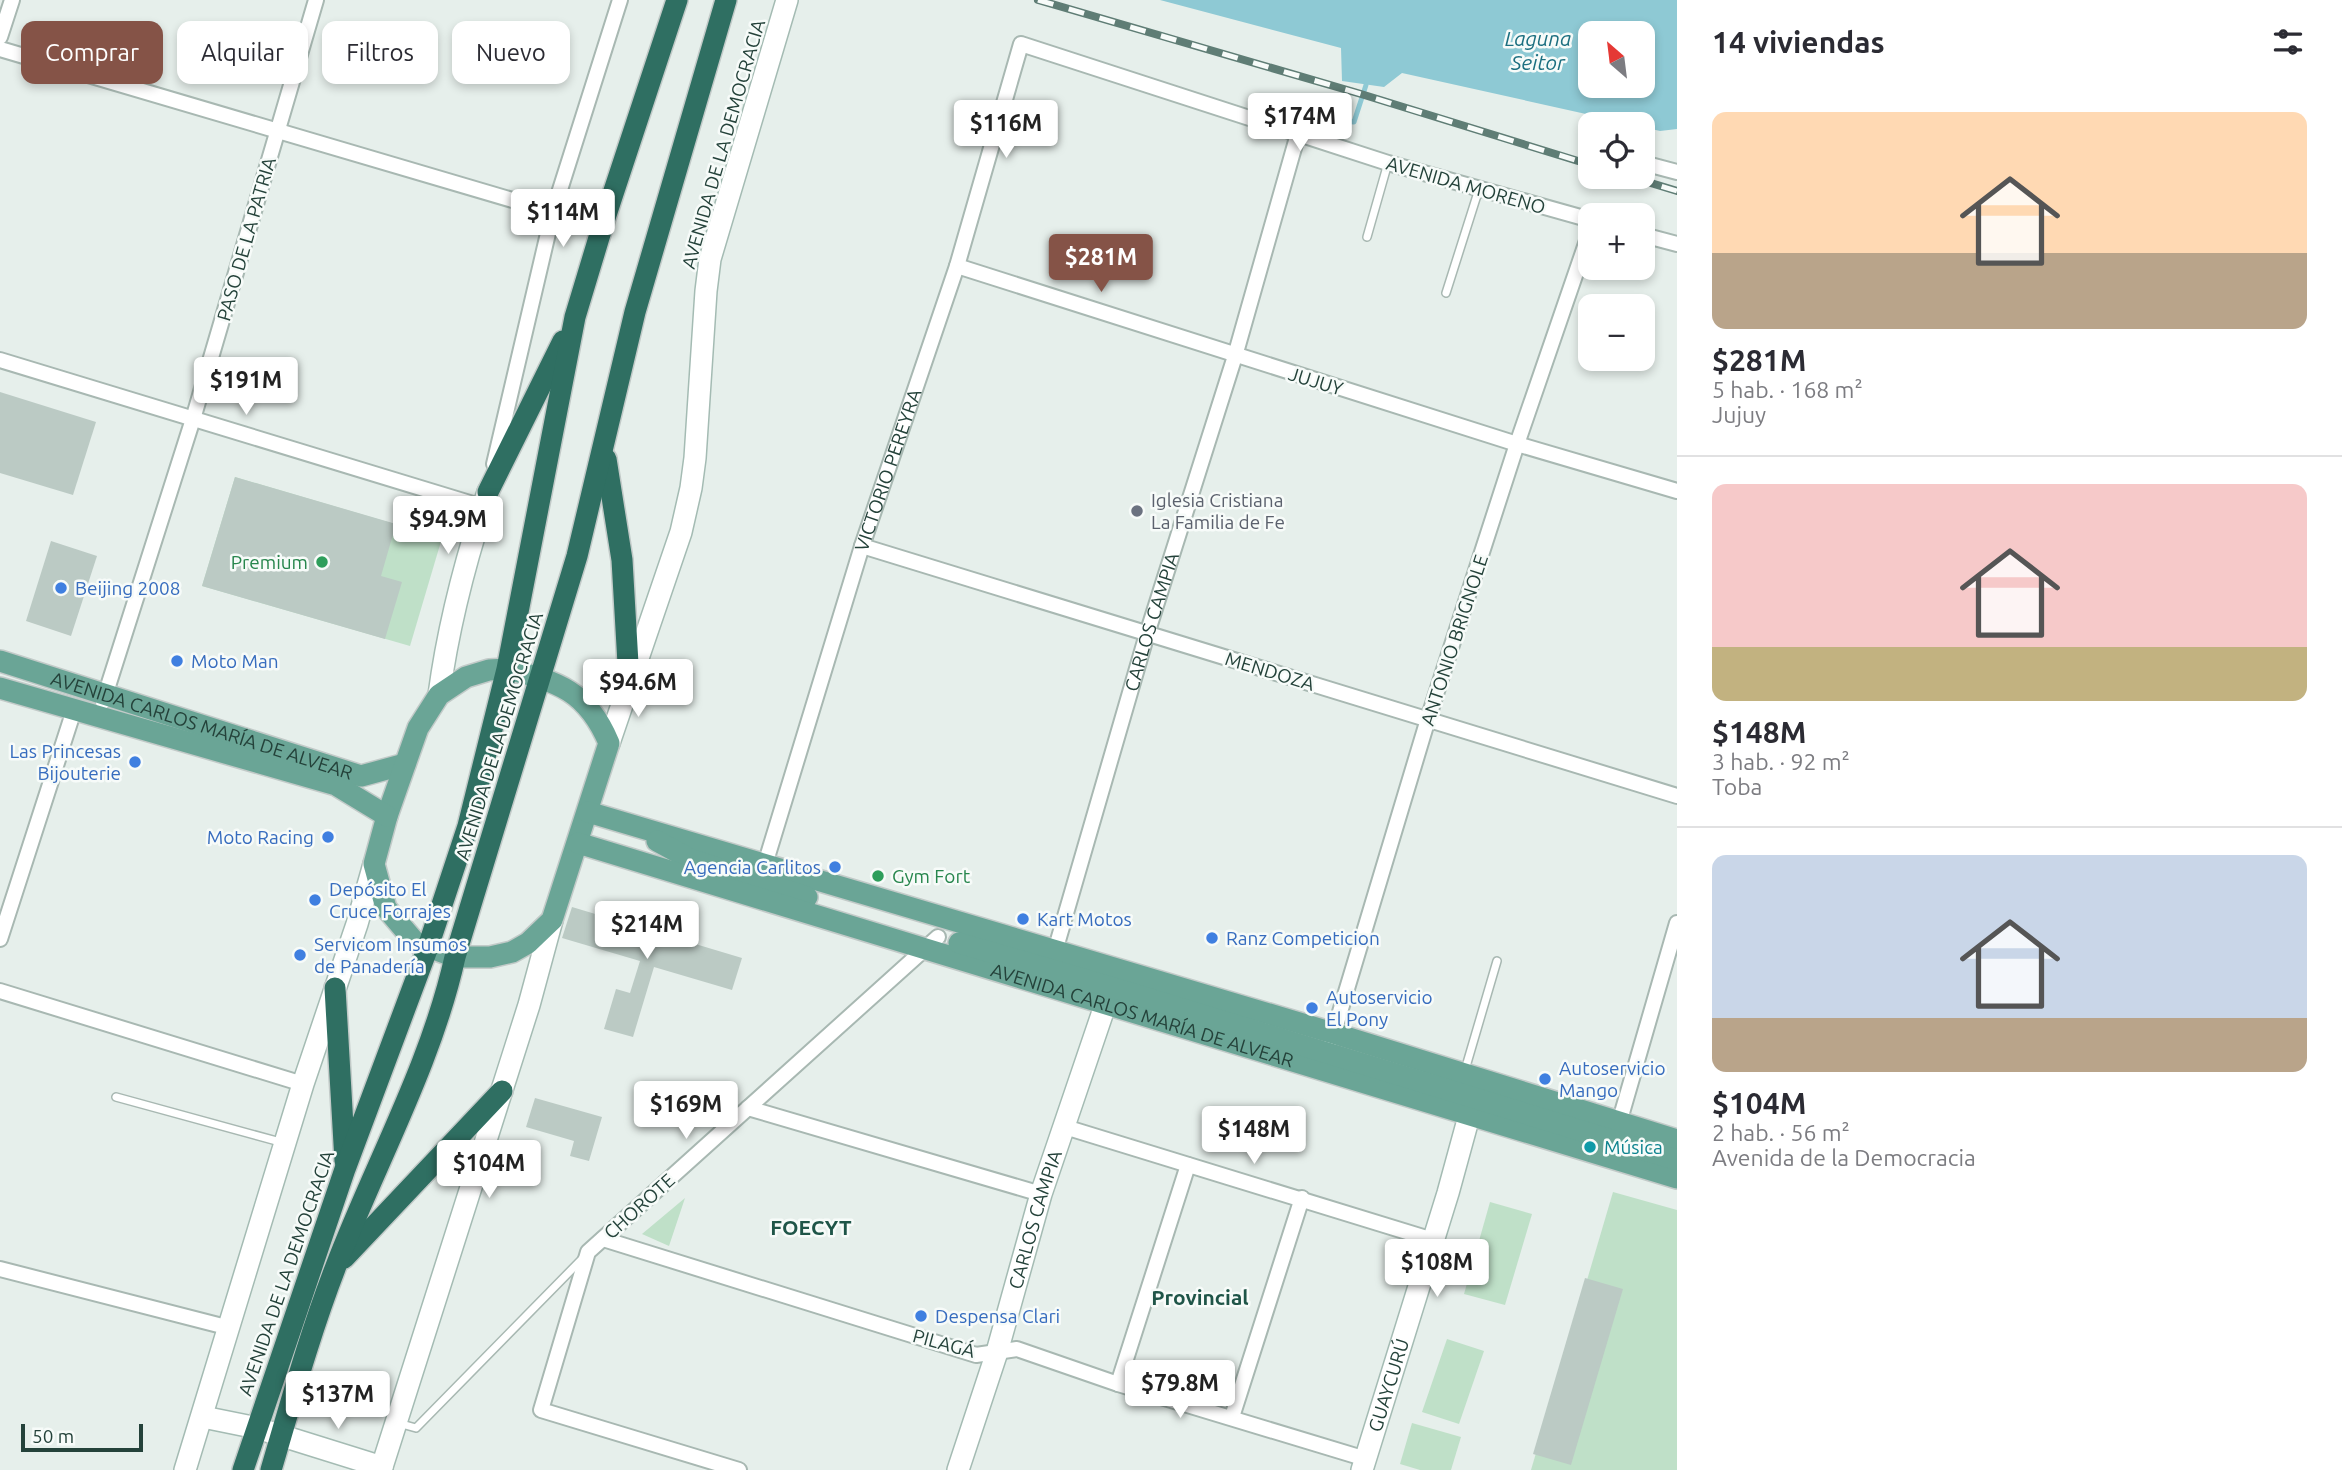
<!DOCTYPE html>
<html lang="es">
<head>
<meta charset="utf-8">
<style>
  :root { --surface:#fff; --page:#f2f2f3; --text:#2b2b33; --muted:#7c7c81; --line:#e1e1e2; --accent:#855347 }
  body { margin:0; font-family:Ubuntu,sans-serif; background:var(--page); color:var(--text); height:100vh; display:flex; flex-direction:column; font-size:26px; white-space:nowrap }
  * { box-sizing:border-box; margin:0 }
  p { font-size:23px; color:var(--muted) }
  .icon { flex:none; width:38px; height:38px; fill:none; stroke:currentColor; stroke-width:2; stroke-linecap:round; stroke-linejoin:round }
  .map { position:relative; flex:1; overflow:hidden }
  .details { display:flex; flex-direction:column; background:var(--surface); width:665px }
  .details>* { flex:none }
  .guide { position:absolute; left:21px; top:21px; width:665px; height:63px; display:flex; gap:14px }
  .needle { width:46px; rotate:332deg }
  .fabs { position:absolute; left:1578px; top:21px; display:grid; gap:14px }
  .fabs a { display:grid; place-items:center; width:77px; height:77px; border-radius:14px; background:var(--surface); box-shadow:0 4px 10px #0003; font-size:35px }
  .scale { position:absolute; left:21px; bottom:18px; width:122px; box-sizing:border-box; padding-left:7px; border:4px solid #24423a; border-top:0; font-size:19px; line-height:24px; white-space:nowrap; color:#24423a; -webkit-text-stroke:5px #f7fbf9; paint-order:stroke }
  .price { position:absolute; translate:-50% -60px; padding:0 16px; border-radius:7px; background:#fff; color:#222; font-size:23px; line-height:46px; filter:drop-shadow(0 2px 4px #0008) }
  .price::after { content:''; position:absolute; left:50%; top:42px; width:21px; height:16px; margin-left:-10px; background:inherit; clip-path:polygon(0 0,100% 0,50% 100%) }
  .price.selected { background:var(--accent); color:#fff }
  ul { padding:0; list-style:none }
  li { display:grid; align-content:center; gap:14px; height:371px; padding:0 35px }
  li+li { border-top:2px solid var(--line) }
  li span { display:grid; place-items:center; height:217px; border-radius:14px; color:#555 }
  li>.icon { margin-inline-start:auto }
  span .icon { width:126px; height:126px; fill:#fffc; stroke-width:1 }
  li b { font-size:30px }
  h2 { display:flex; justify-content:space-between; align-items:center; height:84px; padding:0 35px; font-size:30px }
  .pill { padding:0 24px; border-radius:14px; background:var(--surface); box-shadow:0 4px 10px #0003; font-size:24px; line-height:63px }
  .pill.selected { background:var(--accent); color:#fff }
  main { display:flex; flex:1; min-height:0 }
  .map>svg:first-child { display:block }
  .green { fill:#bfe0c8 }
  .water { fill:#8ec9d4; fill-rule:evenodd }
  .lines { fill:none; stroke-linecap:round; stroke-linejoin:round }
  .stream { stroke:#8ec9d4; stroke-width:5 }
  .building { fill:#bbcac4 }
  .lane-casing { stroke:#a8b8b2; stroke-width:10 }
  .street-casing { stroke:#a8b8b2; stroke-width:18 }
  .secondary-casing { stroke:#a4bbb3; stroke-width:24 }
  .primary-casing { stroke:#c2cac8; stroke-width:24 }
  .highway-casing { stroke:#c2cac8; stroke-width:24 }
  .lane { stroke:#fff; stroke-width:7 }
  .street { stroke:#fff; stroke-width:14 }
  .secondary { stroke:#fff; stroke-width:21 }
  .primary { stroke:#6aa596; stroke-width:21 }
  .highway { stroke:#2f6f62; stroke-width:21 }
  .rail-casing { stroke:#5f7d75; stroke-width:8 }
  .rail { stroke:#f7fbf9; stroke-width:5; stroke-dasharray:16; stroke-linecap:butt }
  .worship-dot { fill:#6b7280; stroke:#f7fbf9; stroke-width:2.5 }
  .leisure-dot { fill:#2e9e5b; stroke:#f7fbf9; stroke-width:2.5 }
  .shop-dot { fill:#3f7fe0; stroke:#f7fbf9; stroke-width:2.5 }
  .culture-dot { fill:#0f9aa8; stroke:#f7fbf9; stroke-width:2.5 }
  .labels { text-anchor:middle; stroke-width:5; stroke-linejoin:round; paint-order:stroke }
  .street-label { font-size:19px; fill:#24423a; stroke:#f7fbf9 }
  .worship-label { font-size:19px; fill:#5b616d; stroke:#f7fbf9; text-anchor:start }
  .leisure-label { font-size:19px; fill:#27864d; stroke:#f7fbf9; text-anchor:end }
  .shop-label { font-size:19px; fill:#366cbe; stroke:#f7fbf9; text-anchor:start }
  .culture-label { font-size:19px; fill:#0d838f; stroke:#f7fbf9; text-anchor:start }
  .water-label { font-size:21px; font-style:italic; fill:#1c6f80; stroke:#f7fbf9 }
  .neighbourhood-label { font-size:21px; font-weight:bold; fill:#1f5548; stroke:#f7fbf9 }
</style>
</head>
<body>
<main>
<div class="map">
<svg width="1677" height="1470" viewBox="0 0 1677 1470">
  <rect width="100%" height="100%" fill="#e6efeb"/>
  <g class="green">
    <polygon points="235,477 442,538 410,646 202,586"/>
    <polygon points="1613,1192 1677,1210 1677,1470 1531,1470"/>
    <polygon points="685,1198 669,1246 642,1234"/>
    <polygon points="1490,1202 1532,1214 1505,1305 1464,1294"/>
    <polygon points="1447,1339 1484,1351 1459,1424 1422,1412"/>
    <polygon points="1412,1423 1461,1437 1451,1470 1420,1470 1400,1464"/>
  </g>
  <path class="water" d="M 1160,0 L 1677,0 L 1677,129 L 1660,131 L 1643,127 L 1643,124 L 1631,124 L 1402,73 L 1384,87 L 1342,81 L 1341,48 ZM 1591,33 L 1643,33 L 1643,86 L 1591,86 Z"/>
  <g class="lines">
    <polyline class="stream" points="1329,120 1354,122 1366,85"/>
  </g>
  <g class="building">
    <polygon points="0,392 96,422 73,495 0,473"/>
    <polygon points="235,477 396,524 381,576 402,582 385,639 202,586"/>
    <polygon points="51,541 97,556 71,636 26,621"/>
    <polygon points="572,907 742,958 732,990 654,967 633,1037 604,1029 616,989 630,993 640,961 562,938"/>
    <polygon points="535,1098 602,1117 589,1161 570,1156 574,1141 526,1127"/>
    <polygon points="1585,1278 1623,1289 1571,1465 1533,1454"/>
  </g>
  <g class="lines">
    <g class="lane-casing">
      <g id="lane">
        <polyline points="1367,237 1388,163"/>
        <polyline points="1446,293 1479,189"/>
        <polyline points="1465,1070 1497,961"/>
        <polyline points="116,1097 284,1143"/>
        <polyline points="398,1423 416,1428 583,1258"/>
      </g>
    </g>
    <g class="street-casing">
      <g id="street">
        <polyline points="0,37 12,0"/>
        <polyline points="0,49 553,212"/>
        <polyline points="1643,163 1677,172"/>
        <polyline points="1643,235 1677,244"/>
        <polyline points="957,266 1517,444 1677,491"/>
        <polyline points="0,360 483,507"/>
        <polyline points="494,464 553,212 620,0"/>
        <polyline points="862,546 1677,796"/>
        <polyline points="103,702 193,419 316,0"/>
        <path id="s1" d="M 763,871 L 862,546 L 957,266 L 1021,44 L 1388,163 L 1591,220"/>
        <polyline points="0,939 74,710"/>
        <path id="s2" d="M 1055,951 L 1147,634 L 1235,356 L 1298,134"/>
        <polyline points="0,991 303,1084"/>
        <polyline points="1331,1042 1428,719 1517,444 1591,229"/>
        <polyline points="748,1108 1041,1194"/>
        <polyline points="1065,1127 1433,1240"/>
        <polyline points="1617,1130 1677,923"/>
        <polyline points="603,1239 976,1355 1017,1349 1118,1384 1366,1459"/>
        <polyline points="0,1269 230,1328"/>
        <polyline points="1118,1384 1188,1165"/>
        <polyline points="1232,1417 1302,1198"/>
        <polyline points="739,1470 541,1410 588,1252 938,937"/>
      </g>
    </g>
    <g class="secondary-casing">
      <g id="secondary">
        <path d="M 439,695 C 448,627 466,558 488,492"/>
        <polyline points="609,743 681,532 691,488 695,458 706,291 710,259 787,0"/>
        <polyline points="203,1417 257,1428 382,1467"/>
        <polyline points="185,1470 303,1084 357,924 374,864"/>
        <polyline points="381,1470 529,1005 552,920"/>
        <path id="s3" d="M 958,1470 L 997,1352 L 1041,1194 L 1111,988"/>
        <path id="s4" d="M 1362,1470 L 1448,1193 L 1474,1098"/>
      </g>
    </g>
    <g class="primary-casing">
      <g id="primary">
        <path id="s5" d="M 0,661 L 361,776 L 405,764"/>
        <path d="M 507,669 C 559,682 587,691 609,743 L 552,920 L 528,943 L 512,952 L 490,957 L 455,957 L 415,942 L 386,908 L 374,864 L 387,816 L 418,728 L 439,695 L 466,677 L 489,670 Z"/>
        <polyline points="0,688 336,785 387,816"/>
        <polyline points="588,812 1333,1033 1677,1140"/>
        <polyline points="657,841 690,859 807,897"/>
        <path id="s6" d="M 578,843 L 1677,1178"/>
        <polyline points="959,943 1111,987 1677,1160"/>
      </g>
    </g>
    <g class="highway-casing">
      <g id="highway">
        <polyline points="606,459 622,560 629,681"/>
        <polyline points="488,492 563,341"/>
        <polyline points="335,988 345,1161"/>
        <polyline points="344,1258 502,1091"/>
        <polyline points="243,1470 345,1169 428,947 468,826 507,669 575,317 604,221 677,0"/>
        <path d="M 271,1470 C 291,1402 310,1333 336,1266 C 375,1164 431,1065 455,957 L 577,556 L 635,312 L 726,0"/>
      </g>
    </g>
    <use href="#lane" class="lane"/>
    <use href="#street" class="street"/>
    <use href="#secondary" class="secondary"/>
    <use href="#primary" class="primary"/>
    <use href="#highway" class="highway"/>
    <g class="rail-casing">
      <g id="rail">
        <polyline points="1038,0 1361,94 1591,165"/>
        <polyline points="1631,177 1677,191"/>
      </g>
    </g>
    <use href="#rail" class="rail"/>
  </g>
  <circle class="worship-dot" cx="1137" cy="511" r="7"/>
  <g class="leisure-dot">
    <circle cx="322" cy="562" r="7"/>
    <circle cx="878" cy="876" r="7"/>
  </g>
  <g class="shop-dot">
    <circle cx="61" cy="588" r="7"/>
    <circle cx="177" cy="661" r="7"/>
    <circle cx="135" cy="762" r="7"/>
    <circle cx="328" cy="837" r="7"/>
    <circle cx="835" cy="867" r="7"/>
    <circle cx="315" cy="900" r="7"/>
    <circle cx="1023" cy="919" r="7"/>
    <circle cx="1212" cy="938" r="7"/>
    <circle cx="300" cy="955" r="7"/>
    <circle cx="1312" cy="1008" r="7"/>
    <circle cx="1545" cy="1079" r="7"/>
    <circle cx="921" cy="1316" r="7"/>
  </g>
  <circle class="culture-dot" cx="1590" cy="1147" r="7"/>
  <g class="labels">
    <g class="street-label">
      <text transform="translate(723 144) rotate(-74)" y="7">AVENIDA DE LA DEMOCRACIA</text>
      <text transform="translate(1466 185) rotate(16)" y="7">AVENIDA MORENO</text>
      <text transform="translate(246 239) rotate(-74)" y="7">PASO DE LA PATRIA</text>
      <text transform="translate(1316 381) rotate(17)" y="7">JUJUY</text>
      <text dy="7" stroke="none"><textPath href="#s1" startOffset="420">VICTORIO PEREYRA</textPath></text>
      <text dy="7" stroke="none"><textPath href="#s2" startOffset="343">CARLOS CAMPIA</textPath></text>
      <text transform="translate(1454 640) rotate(-72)" y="7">ANTONIO BRIGNOLE</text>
      <text transform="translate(1270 671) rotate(17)" y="7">MENDOZA</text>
      <text dy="7" stroke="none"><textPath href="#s5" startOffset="212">AVENIDA CARLOS MARÍA DE ALVEAR</textPath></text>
      <text transform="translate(499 736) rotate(-73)" y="7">AVENIDA DE LA DEMOCRACIA</text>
      <text dy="7" stroke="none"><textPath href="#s6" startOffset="590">AVENIDA CARLOS MARÍA DE ALVEAR</textPath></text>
      <text transform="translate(639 1206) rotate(-42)" y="7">CHOROTE</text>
      <text dy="7" stroke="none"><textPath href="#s3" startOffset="262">CARLOS CAMPIA</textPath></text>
      <text transform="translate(286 1273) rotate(-71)" y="7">AVENIDA DE LA DEMOCRACIA</text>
      <text transform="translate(944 1343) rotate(15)" y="7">PILAGÁ</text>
      <text dy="7" stroke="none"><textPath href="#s4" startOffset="89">GUAYCURÚ</textPath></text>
    </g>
    <g class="worship-label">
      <text x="1151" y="507">Iglesia Cristiana<tspan x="1151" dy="22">La Familia de Fe</tspan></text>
    </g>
    <g class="leisure-label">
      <text x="308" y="569">Premium</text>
      <text x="892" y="883" text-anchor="start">Gym Fort</text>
    </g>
    <g class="shop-label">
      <text x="75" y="595">Beijing 2008</text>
      <text x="191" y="668">Moto Man</text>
      <text x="121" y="758" text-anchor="end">Las Princesas<tspan x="121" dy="22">Bijouterie</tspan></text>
      <text x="314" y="844" text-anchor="end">Moto Racing</text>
      <text x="821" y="874" text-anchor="end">Agencia Carlitos</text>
      <text x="329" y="896">Depósito El<tspan x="329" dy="22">Cruce Forrajes</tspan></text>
      <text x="1037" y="926">Kart Motos</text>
      <text x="1226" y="945">Ranz Competicion</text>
      <text x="314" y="951">Servicom Insumos<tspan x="314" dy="22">de Panadería</tspan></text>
      <text x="1326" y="1004">Autoservicio<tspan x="1326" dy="22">El Pony</tspan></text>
      <text x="1559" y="1075">Autoservicio<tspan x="1559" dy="22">Mango</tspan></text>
      <text x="935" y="1323">Despensa Clari</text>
    </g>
    <g class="culture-label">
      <text x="1604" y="1154">Música</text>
    </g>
    <g class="water-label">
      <text x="1538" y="46">Laguna<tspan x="1538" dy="24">Seitor</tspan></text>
    </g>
    <g class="neighbourhood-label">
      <text x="811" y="1235">FOECYT</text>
      <text x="1200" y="1305">Provincial</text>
    </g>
  </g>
</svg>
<div class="fabs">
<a><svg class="needle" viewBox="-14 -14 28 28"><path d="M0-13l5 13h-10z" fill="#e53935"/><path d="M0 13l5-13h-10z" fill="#7c7c81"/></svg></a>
<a><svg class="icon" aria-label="locate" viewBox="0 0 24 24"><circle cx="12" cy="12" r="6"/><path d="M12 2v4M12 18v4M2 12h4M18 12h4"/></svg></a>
<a>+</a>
<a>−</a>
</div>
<div class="scale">50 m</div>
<b class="price" style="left:1300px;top:153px">$174M</b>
<b class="price" style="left:1006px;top:160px">$116M</b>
<b class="price" style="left:563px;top:249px">$114M</b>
<b class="price selected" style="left:1101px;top:294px">$281M</b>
<b class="price" style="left:246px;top:417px">$191M</b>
<b class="price" style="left:448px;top:556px">$94.9M</b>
<b class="price" style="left:638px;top:719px">$94.6M</b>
<b class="price" style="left:647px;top:961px">$214M</b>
<b class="price" style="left:686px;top:1141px">$169M</b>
<b class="price" style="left:1254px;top:1166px">$148M</b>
<b class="price" style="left:489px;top:1200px">$104M</b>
<b class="price" style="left:1437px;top:1299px">$108M</b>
<b class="price" style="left:1180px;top:1420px">$79.8M</b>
<b class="price" style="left:338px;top:1431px">$137M</b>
<div class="guide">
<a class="pill selected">Comprar</a>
<a class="pill">Alquilar</a>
<a class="pill">Filtros</a>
<a class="pill">Nuevo</a>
</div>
</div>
<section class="details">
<h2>14 viviendas<svg class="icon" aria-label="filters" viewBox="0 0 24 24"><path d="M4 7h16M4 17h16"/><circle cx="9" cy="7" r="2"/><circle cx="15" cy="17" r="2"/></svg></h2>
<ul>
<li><span style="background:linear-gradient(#ffd9b3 65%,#b9a48a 0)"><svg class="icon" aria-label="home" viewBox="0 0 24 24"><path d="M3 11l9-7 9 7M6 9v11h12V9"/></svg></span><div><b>$281M</b><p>5 hab. · 168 m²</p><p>Jujuy</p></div></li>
<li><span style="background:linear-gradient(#f6c9c9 75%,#c2b280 0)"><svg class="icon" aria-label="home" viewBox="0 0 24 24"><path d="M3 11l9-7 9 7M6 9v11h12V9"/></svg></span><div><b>$148M</b><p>3 hab. · 92 m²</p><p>Toba</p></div></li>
<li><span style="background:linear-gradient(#c9d6e8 75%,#b9a48a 0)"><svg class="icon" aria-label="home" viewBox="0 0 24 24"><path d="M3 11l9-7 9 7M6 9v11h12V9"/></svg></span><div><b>$104M</b><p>2 hab. · 56 m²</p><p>Avenida de la Democracia</p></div></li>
</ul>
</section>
</main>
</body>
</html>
